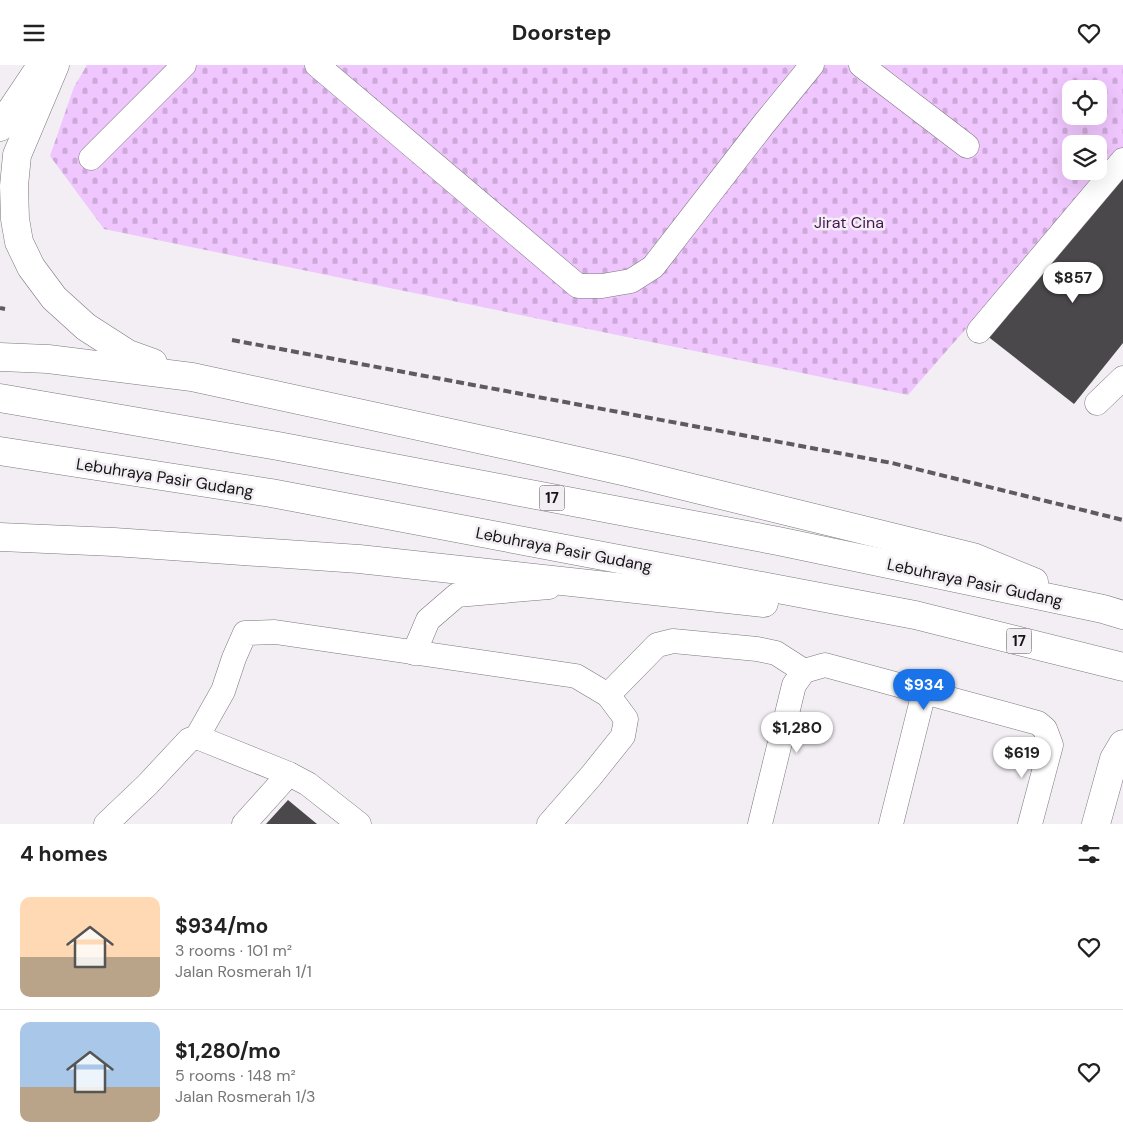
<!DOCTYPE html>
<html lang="en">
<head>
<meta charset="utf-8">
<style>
  :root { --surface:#fff; --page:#f2f2f2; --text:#222; --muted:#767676; --line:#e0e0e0; --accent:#1a73e8 }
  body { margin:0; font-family:"DM Sans",sans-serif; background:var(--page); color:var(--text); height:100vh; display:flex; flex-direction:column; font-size:19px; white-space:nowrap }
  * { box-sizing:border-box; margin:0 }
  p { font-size:16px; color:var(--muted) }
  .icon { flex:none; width:28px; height:28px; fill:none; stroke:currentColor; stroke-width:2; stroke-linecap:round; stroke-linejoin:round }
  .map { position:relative; height:759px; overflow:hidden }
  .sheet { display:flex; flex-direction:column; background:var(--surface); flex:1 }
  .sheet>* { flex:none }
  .tools { position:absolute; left:1062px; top:15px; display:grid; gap:10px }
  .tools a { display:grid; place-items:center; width:45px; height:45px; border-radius:10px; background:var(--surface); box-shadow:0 5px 20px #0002; font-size:25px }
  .price { position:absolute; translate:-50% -42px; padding:0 11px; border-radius:18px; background:#fff; color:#222; font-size:16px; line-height:32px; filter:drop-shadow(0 1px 2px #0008) }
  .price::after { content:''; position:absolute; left:50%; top:30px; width:15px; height:11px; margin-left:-8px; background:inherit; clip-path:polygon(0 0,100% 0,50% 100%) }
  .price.current { background:var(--accent); color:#fff }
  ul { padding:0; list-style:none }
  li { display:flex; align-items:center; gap:15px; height:125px; padding:0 20px }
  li+li { border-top:1px solid var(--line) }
  li span { display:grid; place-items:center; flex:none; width:140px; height:100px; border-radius:10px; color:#555 }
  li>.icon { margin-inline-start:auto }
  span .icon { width:60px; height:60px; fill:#fffc; stroke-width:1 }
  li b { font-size:21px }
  h2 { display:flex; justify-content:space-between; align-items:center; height:60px; padding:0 20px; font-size:21px }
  header { display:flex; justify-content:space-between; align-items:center; height:65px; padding:0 20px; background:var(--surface); font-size:22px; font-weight:700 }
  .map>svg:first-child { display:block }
  .cemetery { fill:url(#cemetery-stones); fill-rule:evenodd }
  .building { fill:#4a484b }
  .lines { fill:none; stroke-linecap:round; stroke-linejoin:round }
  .minor-casing { stroke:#7b777c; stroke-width:25 }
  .major-casing { stroke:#7b777c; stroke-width:29 }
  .highway-casing { stroke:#7b777c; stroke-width:29 }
  .minor { stroke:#fff; stroke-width:24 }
  .major { stroke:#fff; stroke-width:28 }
  .highway { stroke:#fff; stroke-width:28 }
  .rail { stroke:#5d5b5d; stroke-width:4; stroke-dasharray:8 4; stroke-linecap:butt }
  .labels { text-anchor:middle; stroke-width:5; stroke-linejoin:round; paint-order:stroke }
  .shield { fill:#f2eef3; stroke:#585658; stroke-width:1 }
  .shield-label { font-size:15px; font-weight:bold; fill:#161516 }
  .park-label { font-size:16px; fill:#491259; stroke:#f2eef3 }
  .street-label { font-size:16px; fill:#161516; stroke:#f2eef3 }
</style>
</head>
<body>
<header><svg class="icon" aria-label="menu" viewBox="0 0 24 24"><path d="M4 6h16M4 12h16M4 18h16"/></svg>Doorstep<svg class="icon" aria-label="heart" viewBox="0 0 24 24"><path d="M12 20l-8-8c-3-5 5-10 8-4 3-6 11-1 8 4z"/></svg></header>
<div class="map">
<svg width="1123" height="759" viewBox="0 0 1123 759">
  <defs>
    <pattern id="cemetery-stones" width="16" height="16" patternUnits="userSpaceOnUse" patternTransform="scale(1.25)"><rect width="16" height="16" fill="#f0c6fe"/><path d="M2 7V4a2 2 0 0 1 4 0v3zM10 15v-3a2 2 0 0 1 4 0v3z" fill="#cda9d9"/></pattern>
  </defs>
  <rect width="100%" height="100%" fill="#f2eef3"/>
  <path class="cemetery" d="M 87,0 L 1123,0 L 1123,84 L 908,330 L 104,164 L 50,91 L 74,22 ZM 1071,24 L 1099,24 L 1099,51 L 1071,51 ZM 1071,79 L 1099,79 L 1099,106 L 1071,106 Z"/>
  <g class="building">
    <polygon points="1123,106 1123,278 1074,339 986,270"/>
    <polygon points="288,735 317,759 266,759"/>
  </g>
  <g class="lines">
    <g class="minor-casing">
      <g id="minor">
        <polyline points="317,0 578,221 602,221 631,216 653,202 763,60 812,0"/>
        <polyline points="861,0 967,81"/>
        <polyline points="91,93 184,0"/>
        <polyline points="979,266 1123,95"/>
        <polyline points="1097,338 1123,313"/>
        <polyline points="414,588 428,555 457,530 549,522"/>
        <polyline points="804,606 825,600 1038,658 1045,664 1051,680 1030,759"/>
        <polyline points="608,630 657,580 673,576 757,584 776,588 804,606"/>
        <polyline points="197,672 289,709 308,719 359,759"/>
        <polyline points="106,759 147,720 189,675 197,672 223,626 234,593 245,568 275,567 576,611 608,630 626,654 623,671 591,711 549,759"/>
        <polyline points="244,759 289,709"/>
        <polyline points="760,759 794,620 804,606"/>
        <polyline points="891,759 924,627"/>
      </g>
    </g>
    <g class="major-casing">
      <polyline id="major" points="1096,759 1114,694 1123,679"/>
    </g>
    <g class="highway-casing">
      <g id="highway">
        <polyline points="55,0 17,90 14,121 15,154 19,177 31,202 54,233 86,262 128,289 153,298"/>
        <polyline points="0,62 41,1"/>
        <polyline points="0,292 48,294 192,312 538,387 627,407 973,492 1034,517"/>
        <polyline points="0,333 278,381 778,476 1103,544 1123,550"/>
        <polyline points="0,386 271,428 915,550 1123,602"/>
        <polyline points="0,472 114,477 359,494 764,538"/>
      </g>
    </g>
    <use href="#minor" class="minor"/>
    <use href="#major" class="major"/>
    <use href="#highway" class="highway"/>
    <g class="rail">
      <polyline points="0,243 5,244"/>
      <polyline points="232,275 892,398 1123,455"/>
    </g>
  </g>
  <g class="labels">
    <g class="shield">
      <rect x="539.5" y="420.5" width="25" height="25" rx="4"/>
      <rect x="1006.5" y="563.5" width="25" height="25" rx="4"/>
    </g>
    <g class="shield-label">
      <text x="552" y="438">17</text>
      <text x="1019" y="581">17</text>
    </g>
    <g class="park-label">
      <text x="849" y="163">Jirat Cina</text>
    </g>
    <g class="street-label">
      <text transform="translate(165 412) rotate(9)" y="6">Lebuhraya Pasir Gudang</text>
      <text transform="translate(564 484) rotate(11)" y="6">Lebuhraya Pasir Gudang</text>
      <text transform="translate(975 517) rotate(12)" y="6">Lebuhraya Pasir Gudang</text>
    </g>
  </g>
</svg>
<div class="tools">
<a><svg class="icon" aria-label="locate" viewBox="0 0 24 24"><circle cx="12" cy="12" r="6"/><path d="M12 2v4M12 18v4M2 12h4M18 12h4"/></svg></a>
<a><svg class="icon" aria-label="layers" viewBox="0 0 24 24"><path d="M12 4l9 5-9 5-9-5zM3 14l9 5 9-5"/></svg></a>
</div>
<b class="price" style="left:1073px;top:239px">$857</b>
<b class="price current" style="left:924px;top:646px">$934</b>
<b class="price" style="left:797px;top:689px">$1,280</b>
<b class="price" style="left:1022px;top:714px">$619</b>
</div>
<section class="sheet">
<h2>4 homes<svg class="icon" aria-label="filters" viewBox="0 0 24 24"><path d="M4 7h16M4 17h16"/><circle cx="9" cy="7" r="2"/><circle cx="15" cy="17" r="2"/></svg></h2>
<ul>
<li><span style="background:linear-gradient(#ffd9b3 60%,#b9a48a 0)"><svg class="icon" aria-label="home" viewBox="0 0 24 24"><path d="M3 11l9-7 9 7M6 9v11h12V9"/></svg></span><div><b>$934/mo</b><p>3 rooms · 101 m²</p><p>Jalan Rosmerah 1/1</p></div><svg class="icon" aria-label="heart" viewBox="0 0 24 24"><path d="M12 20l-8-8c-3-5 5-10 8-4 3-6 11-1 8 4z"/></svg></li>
<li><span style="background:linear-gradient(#a9c7e8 65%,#b9a48a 0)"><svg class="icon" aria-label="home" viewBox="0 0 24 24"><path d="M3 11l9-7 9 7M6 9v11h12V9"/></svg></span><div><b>$1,280/mo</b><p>5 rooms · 148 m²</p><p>Jalan Rosmerah 1/3</p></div><svg class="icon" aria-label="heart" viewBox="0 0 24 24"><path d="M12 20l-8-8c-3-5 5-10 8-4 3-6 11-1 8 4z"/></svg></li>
</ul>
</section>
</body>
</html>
